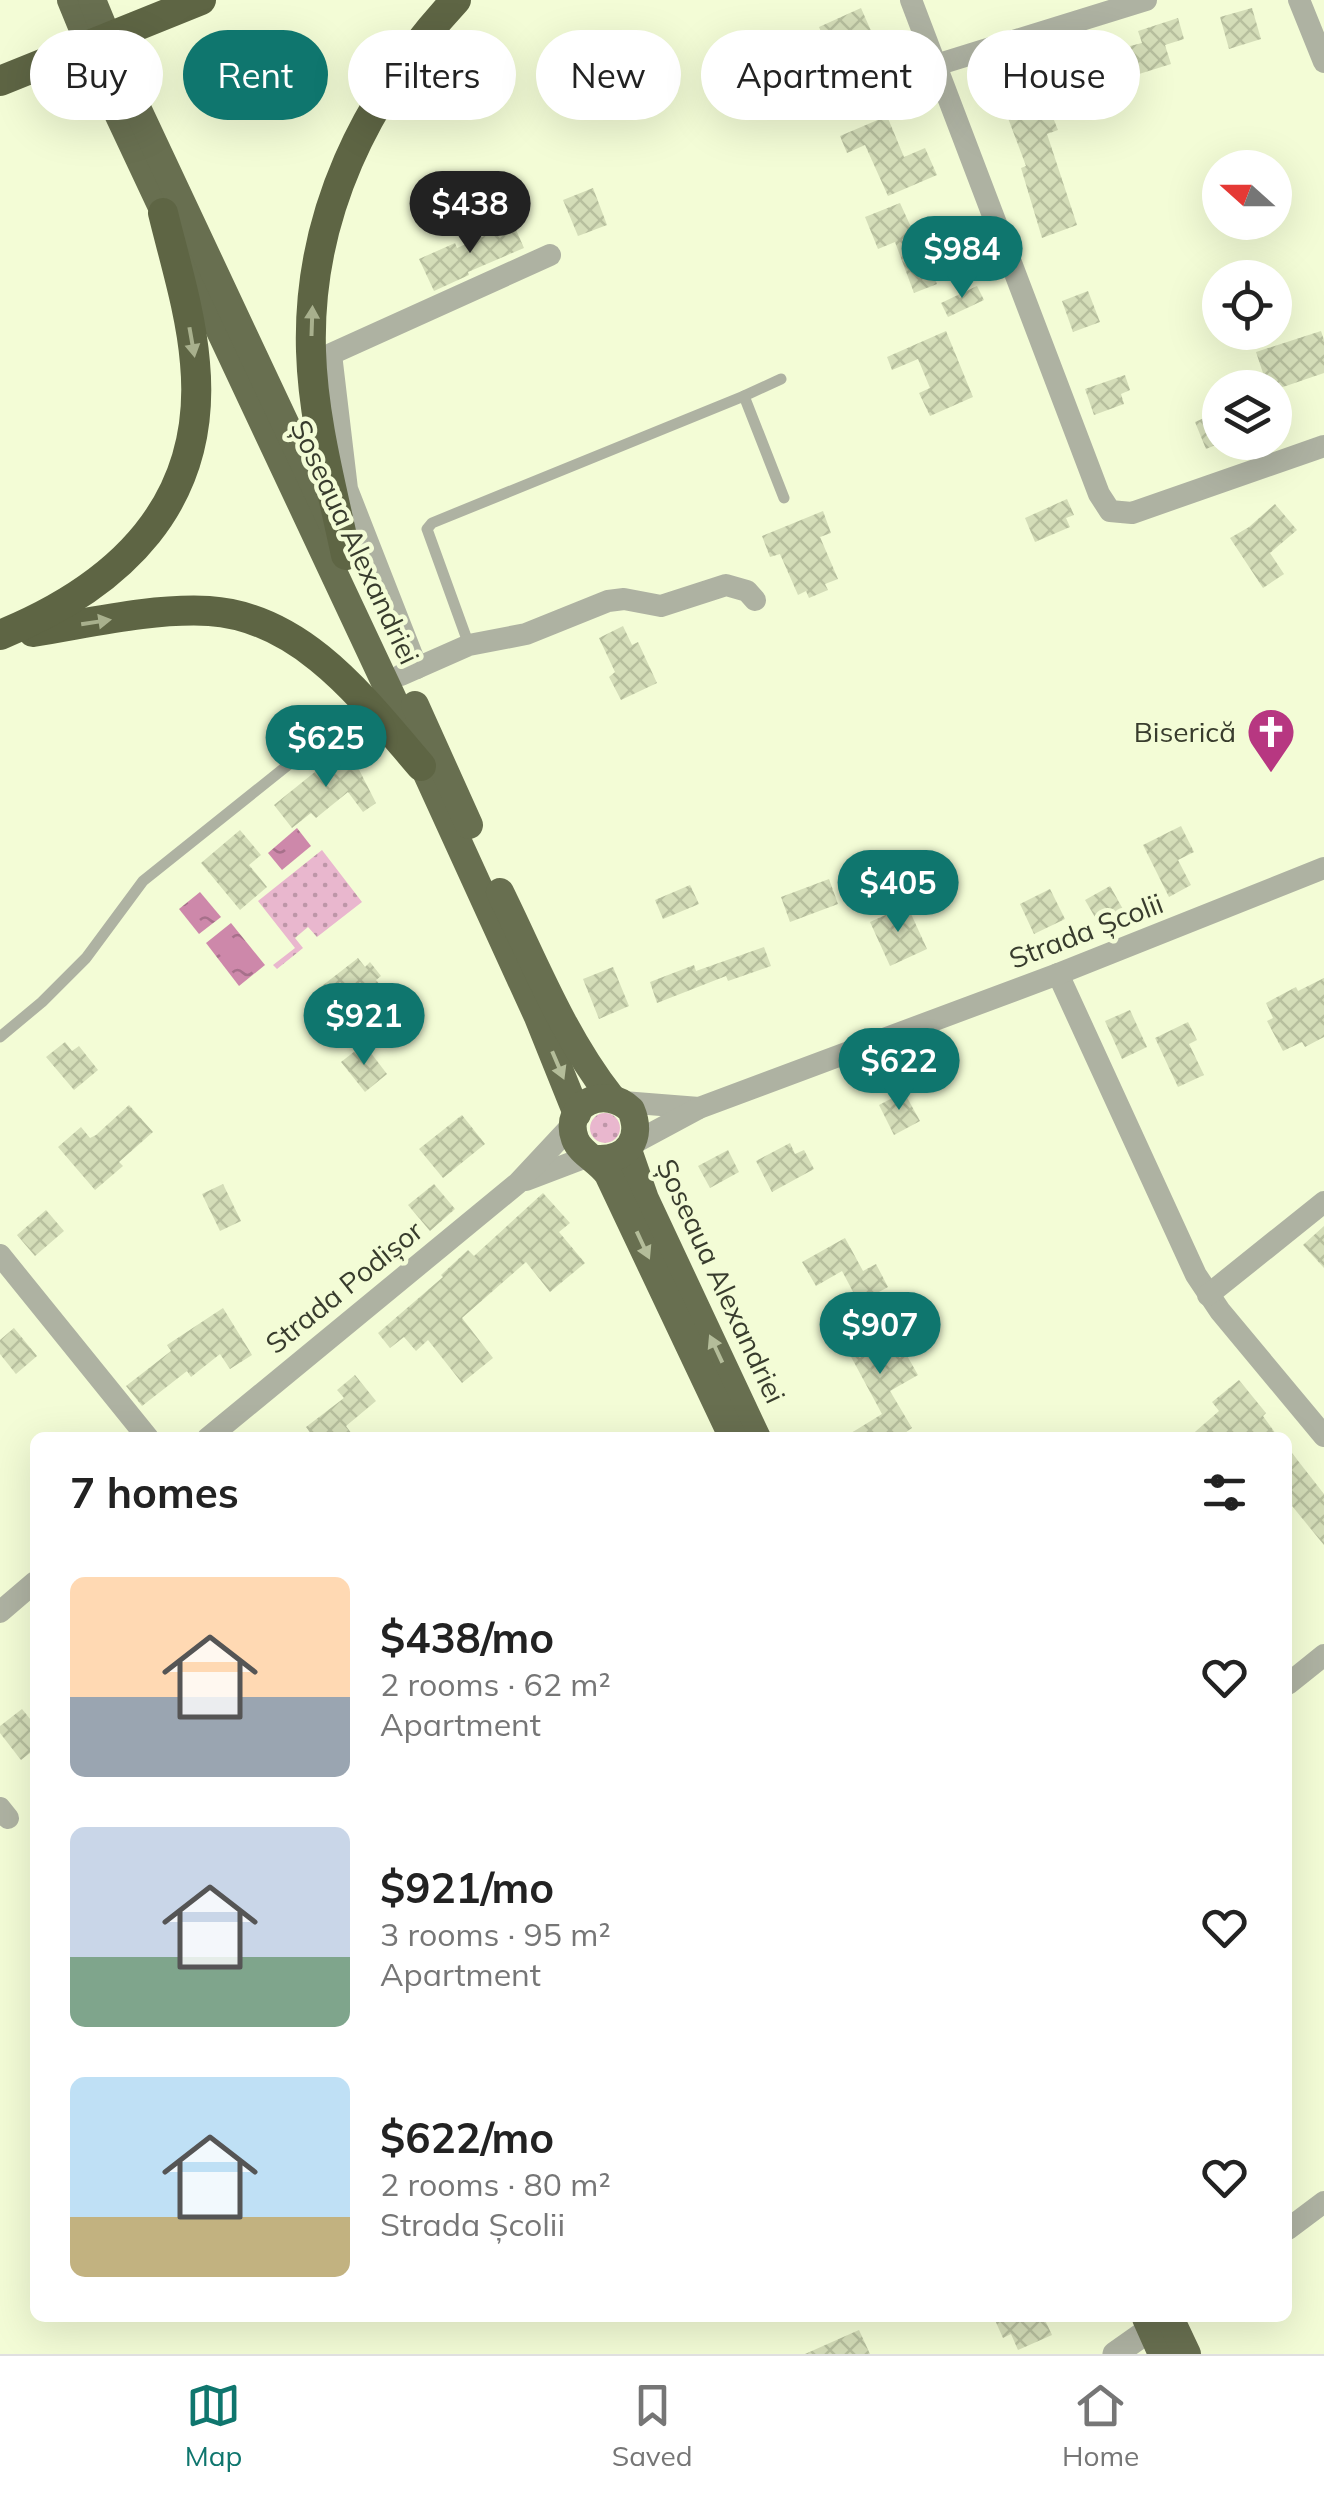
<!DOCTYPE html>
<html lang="en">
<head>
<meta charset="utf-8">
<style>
  :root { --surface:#fff; --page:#f2f2f2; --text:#222; --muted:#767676; --line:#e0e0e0; --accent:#0f766e }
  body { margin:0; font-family:Mulish,sans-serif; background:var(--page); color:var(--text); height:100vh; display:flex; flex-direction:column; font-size:38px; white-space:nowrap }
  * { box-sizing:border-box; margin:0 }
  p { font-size:32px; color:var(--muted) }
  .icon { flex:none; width:55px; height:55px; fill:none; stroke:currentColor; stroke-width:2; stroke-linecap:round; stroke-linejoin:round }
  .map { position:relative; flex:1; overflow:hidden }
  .sheet { position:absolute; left:30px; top:1432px; width:1262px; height:890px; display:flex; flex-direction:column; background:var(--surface); border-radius:15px; box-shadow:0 10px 40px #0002 }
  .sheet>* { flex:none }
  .banner { position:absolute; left:30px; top:30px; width:1265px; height:90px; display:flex; gap:20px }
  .needle { width:65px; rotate:291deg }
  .tools { position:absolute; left:1202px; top:150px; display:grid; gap:20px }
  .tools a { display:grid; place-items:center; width:90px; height:90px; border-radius:50%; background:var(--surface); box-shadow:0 10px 40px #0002; font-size:50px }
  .price { position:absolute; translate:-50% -85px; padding:0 22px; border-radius:35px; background:var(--accent); color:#fff; font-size:32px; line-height:65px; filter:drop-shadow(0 2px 5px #0008) }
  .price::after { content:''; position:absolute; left:50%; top:60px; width:30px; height:22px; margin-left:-15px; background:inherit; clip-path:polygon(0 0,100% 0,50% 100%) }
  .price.active { background:#222; color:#fff }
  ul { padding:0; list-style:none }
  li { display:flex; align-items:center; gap:30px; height:250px; padding:0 40px }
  li span { display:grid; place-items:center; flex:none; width:280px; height:200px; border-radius:15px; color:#555 }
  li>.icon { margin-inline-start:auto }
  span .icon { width:120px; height:120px; fill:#fffc; stroke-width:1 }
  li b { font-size:42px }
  h2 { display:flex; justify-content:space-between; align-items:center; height:120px; padding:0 40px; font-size:42px }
  .pill { padding:0 35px; border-radius:45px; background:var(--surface); box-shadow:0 10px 40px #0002; font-size:35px; line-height:90px }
  .pill.active { background:var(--accent); color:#fff }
  .menu { display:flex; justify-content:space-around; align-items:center; height:140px; border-top:2px solid var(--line); background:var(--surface); font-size:28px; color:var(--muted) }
  .menu a { display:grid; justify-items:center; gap:5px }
  .menu .active { color:var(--accent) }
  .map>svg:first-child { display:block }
  .grass { fill:url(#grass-dots) }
  .water { fill:url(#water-ripples) }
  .building { fill:url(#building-cross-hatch) }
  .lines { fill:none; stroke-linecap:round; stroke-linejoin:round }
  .service { stroke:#aeb2a2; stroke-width:11 }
  .minor { stroke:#aeb2a2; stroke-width:22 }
  .tertiary { stroke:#aeb2a2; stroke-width:25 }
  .trunk { stroke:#686f50; stroke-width:28 }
  .motorway { stroke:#5e6544; stroke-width:30 }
  .motorway-bridge { stroke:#5e6544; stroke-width:30 }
  .oneway { fill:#a8b08d }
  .oneway2 { fill:#b4bd9a }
  .labels { text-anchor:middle; stroke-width:9; stroke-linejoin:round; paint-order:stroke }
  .street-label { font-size:28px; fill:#383c2d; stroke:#f3fcd6 }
  .poi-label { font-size:28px; fill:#383c2d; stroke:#f3fcd6; text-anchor:end }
</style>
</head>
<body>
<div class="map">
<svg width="1324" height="2354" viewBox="0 0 1324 2354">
  <defs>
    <pattern id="grass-dots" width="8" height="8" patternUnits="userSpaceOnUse" patternTransform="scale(2.5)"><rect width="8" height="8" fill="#e9b7ce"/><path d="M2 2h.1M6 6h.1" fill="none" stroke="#be96a8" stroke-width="1.8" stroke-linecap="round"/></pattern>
    <pattern id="water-ripples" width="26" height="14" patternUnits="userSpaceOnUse" patternTransform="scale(2.5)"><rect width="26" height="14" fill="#cd88aa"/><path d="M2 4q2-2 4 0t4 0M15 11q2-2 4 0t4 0" fill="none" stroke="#a7708b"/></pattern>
    <pattern id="building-cross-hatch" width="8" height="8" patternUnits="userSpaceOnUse" patternTransform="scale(2.5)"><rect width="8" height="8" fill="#d4ddb8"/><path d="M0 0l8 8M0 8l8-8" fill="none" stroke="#b7bf9e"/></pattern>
  </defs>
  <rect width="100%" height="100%" fill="#f3fcd6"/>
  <g class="grass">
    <polygon points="322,850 362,902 317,937 308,927 295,938 303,948 277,969 273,965 295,948 258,901"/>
    <circle cx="605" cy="1128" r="15"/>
  </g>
  <g class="water">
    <polygon points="297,828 311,846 282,870 268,853"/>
    <polygon points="200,892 221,917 199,934 179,909"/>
    <polygon points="231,923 265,965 239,986 206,943"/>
  </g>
  <g class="building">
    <polygon points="861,8 882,56 892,51 905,83 870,98 850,53 833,60 819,27"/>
    <polygon points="1252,8 1261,39 1229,49 1220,17"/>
    <polygon points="1178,18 1184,39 1165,45 1171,64 1139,74 1130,46 1142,43 1138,31"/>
    <polygon points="1047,103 1058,130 1047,134 1077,225 1042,238 1021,168 1026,166 1008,118"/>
    <polygon points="887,116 904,157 925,148 937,175 888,196 865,145 847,153 840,136"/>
    <polygon points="593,188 607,225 578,236 563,200"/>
    <polygon points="900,203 937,284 914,293 895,242 878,249 865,217"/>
    <polygon points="513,223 524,248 468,272 469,275 434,291 419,259 455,243 457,248"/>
    <polygon points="977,286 984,300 948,317 941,303"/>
    <polygon points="1088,291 1100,322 1073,332 1062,301"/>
    <polygon points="946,331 973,397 930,416 919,393 930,388 918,359 892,370 887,357"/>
    <polygon points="1321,331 1324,340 1324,373 1280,388 1268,388 1256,352"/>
    <polygon points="1125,375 1130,390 1121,394 1124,404 1094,415 1085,389"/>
    <polygon points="1220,411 1220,443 1206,449 1195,422"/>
    <polygon points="1067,499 1074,515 1066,518 1070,527 1035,542 1025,518"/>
    <polygon points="1275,504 1297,530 1270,553 1284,574 1263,588 1230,538 1249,527"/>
    <polygon points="823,511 831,533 820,537 838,579 825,584 828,590 809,598 806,591 798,595 780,554 770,557 762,536"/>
    <polygon points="623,626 632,645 638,642 657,683 621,700 609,677 615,672 599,638"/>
    <polygon points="347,746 376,803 363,812 348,792 316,818 311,813 292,828 274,805"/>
    <polygon points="1181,826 1194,852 1178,860 1191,885 1169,897 1143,845"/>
    <polygon points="240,830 261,855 249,865 267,887 240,910 201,863"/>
    <polygon points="829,879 838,904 790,922 781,897"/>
    <polygon points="690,885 699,904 663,919 655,900"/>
    <polygon points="1110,886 1124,911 1099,924 1085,900"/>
    <polygon points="1050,889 1065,919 1034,934 1020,904"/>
    <polygon points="907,905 927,949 890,966 870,922"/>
    <polygon points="764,947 771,966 728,981 726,976 657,1003 650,982 694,965 696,971"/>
    <polygon points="358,958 365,967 370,962 381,976 376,980 384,990 345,1022 318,989"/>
    <polygon points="613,967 629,1006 599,1019 583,979"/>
    <polygon points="1324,978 1324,1037 1305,1047 1302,1042 1283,1051 1267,1021 1273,1018 1266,1003 1296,987 1298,991"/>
    <polygon points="1130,1010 1147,1047 1122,1059 1105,1021"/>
    <polygon points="1188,1022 1197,1040 1189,1044 1204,1075 1178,1087 1155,1038"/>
    <polygon points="65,1042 72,1051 79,1046 98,1070 74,1090 46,1057"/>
    <polygon points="364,1044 387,1074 365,1092 341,1062"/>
    <polygon points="904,1092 920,1121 894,1135 879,1105"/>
    <polygon points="129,1105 153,1132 119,1162 123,1166 95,1190 58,1147 81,1127 90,1138 96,1135"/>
    <polygon points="462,1115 485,1144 443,1178 419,1149"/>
    <polygon points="790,1143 795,1154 804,1150 814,1169 772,1192 756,1161"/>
    <polygon points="728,1150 739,1172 710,1188 698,1166"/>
    <polygon points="223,1184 241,1221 220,1231 202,1194"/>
    <polygon points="434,1184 455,1209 430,1231 408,1205"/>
    <polygon points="543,1193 570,1223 559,1232 585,1263 550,1292 526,1262 462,1318 493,1358 462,1383 428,1340 416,1351 404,1337 390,1348 378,1333 443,1277 441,1275 468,1250 474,1256"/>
    <polygon points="46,1210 64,1231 35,1256 17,1235"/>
    <polygon points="1324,1226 1324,1268 1303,1245"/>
    <polygon points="845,1238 863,1271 876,1264 888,1287 859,1303 842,1271 816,1286 802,1262"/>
    <polygon points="223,1308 252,1355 230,1369 220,1354 191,1377 187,1371 142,1406 126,1386 171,1351 167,1345"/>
    <polygon points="871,1314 892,1350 901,1345 918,1375 890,1391 912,1428 897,1438 843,1438 882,1414 843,1342 849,1339 843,1330"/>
    <polygon points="14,1328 37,1356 16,1374 0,1354 0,1340"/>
    <polygon points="355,1375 376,1401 346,1426 355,1438 314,1438 306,1427 344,1398 337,1390"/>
    <polygon points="1239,1380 1266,1413 1263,1416 1279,1438 1188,1438 1219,1411 1212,1402"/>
    <polygon points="1288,1448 1324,1494 1324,1545 1288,1501"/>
    <polygon points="22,1709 35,1725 35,1749 21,1760 0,1733 0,1726"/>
    <polygon points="994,2318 1044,2318 1052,2335 1018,2350 1011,2334 1003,2338"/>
    <polygon points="859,2330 870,2354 805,2354"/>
  </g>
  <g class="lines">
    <g class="service">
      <polyline points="744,396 781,379"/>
      <polyline points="469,645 427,529 432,523 744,396 784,498"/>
      <polyline points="0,1037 42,1002 86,958 143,881 348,717"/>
    </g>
    <g class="minor">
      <polyline points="911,0 1099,494 1110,511 1132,513 1324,446"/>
      <polyline points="1299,0 1324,62"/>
      <polyline points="936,65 1146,0"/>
      <polyline points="417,668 347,489 331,354 550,255"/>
      <polyline points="401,675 469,645 526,634 608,601 624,599 661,606 726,585 747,591 755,600"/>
      <polyline points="1058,974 1196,1275 1220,1311 1324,1436"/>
      <polyline points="623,1102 699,1108"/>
      <polyline points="632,1144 699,1108 1058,974 1324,868"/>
      <polyline points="526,1180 589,1156"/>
      <polyline points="0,1255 148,1438"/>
      <polyline points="1208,1295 1324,1202"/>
      <polyline points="208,1438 518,1183 574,1123"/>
      <polyline points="0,1612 35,1582"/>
      <polyline points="1288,1684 1324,1655"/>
      <polyline points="0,1808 8,1818"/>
      <polyline points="1288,2229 1324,2202"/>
    </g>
    <polyline class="tertiary" points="1115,2354 1166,2318"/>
    <g class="trunk">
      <polyline points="71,0 114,105 391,695 538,1017 577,1114"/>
      <polyline points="92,0 131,95 333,525"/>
      <polyline points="415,705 469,825"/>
      <path d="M 500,892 C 534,961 563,1036 611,1097"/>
      <polyline points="628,1150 645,1199 757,1438"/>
      <path d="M 598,1159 C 628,1160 643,1138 631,1110 C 606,1085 562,1103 575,1139 C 580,1153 598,1160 608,1174 L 733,1438"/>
      <polyline points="1146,2318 1162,2354"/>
      <polyline points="1170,2318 1187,2354"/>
    </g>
    <g class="motorway">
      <path d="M 346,555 C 332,488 313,420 311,351 C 307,216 366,97 456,0"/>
      <path d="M 33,632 C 90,623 151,608 209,611 C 303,617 365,701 421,766"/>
      <path d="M 0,635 C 120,586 208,503 195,363 C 191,313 175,262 163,213"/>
    </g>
    <polyline class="motorway-bridge" points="0,81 201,0"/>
  </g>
  <defs><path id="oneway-solid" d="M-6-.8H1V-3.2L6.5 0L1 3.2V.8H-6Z" transform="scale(2.5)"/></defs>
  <g class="oneway">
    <use href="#oneway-solid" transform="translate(312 321) rotate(-88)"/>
    <use href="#oneway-solid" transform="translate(192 342) rotate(80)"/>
    <use href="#oneway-solid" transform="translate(96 622) rotate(-9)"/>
  </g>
  <g class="oneway2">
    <use href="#oneway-solid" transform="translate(558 1065) rotate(67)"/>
    <use href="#oneway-solid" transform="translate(643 1245) rotate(65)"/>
    <use href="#oneway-solid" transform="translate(716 1349) rotate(-115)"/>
  </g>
  <defs>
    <g id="church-pin" transform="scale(2.5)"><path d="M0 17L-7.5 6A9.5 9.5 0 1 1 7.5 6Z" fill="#b73781" stroke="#f3fcd6"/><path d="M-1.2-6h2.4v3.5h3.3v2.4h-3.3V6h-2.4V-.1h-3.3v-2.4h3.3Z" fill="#fff"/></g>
  </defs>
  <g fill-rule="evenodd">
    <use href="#church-pin" x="1271" y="732"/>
  </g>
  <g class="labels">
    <g class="street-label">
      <text transform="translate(355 542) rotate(65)" y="10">Șoseaua Alexandriei</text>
      <text transform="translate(1086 931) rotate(-21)" y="10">Strada Școlii</text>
      <text transform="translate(721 1281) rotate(65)" y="10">Șoseaua Alexandriei</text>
      <text transform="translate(344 1287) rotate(-39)" y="10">Strada Podișor</text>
    </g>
    <g class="poi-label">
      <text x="1236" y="742">Biserică</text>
    </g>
  </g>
</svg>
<div class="tools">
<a><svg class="needle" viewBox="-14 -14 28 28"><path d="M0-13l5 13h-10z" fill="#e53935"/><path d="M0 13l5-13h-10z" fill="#767676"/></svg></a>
<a><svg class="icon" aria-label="locate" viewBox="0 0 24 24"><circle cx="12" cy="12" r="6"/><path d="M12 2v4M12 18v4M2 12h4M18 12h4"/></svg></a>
<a><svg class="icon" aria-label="layers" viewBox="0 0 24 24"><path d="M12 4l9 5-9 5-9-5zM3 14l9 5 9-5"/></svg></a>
</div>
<b class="price active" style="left:470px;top:256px">$438</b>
<b class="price" style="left:962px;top:301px">$984</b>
<b class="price" style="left:326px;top:790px">$625</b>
<b class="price" style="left:898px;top:935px">$405</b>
<b class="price" style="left:364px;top:1068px">$921</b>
<b class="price" style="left:899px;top:1113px">$622</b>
<b class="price" style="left:880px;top:1377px">$907</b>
<div class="banner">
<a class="pill">Buy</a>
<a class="pill active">Rent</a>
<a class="pill">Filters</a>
<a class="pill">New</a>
<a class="pill">Apartment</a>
<a class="pill">House</a>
</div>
<section class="sheet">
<h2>7 homes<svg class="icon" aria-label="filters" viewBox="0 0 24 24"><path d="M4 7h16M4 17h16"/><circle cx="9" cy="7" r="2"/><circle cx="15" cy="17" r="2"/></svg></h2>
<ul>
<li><span style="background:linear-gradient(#ffd9b3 60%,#9aa5b1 0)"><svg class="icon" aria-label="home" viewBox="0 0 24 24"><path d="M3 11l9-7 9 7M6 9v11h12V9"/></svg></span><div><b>$438/mo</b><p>2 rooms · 62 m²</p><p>Apartment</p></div><svg class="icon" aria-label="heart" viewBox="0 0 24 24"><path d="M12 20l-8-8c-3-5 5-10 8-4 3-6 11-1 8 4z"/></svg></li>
<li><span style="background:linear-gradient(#c9d6e8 65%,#7fa58c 0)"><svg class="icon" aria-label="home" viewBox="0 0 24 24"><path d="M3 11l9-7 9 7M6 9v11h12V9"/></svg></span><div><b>$921/mo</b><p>3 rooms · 95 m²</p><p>Apartment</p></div><svg class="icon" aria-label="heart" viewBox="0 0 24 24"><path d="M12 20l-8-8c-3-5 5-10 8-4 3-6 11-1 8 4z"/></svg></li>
<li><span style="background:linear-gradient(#bfe0f5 70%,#c2b280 0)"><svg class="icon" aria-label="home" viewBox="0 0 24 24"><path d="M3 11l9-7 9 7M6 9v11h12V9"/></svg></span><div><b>$622/mo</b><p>2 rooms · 80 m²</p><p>Strada Școlii</p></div><svg class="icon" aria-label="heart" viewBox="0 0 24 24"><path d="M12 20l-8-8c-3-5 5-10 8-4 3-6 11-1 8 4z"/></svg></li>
</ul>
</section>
</div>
<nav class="menu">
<a class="active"><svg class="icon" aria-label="map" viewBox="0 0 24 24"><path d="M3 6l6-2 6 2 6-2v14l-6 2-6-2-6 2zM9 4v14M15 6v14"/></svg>Map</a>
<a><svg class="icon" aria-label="saved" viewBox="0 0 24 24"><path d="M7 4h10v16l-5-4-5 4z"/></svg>Saved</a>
<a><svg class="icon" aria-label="home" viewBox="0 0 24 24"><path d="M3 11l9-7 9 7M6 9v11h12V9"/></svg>Home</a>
</nav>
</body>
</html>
